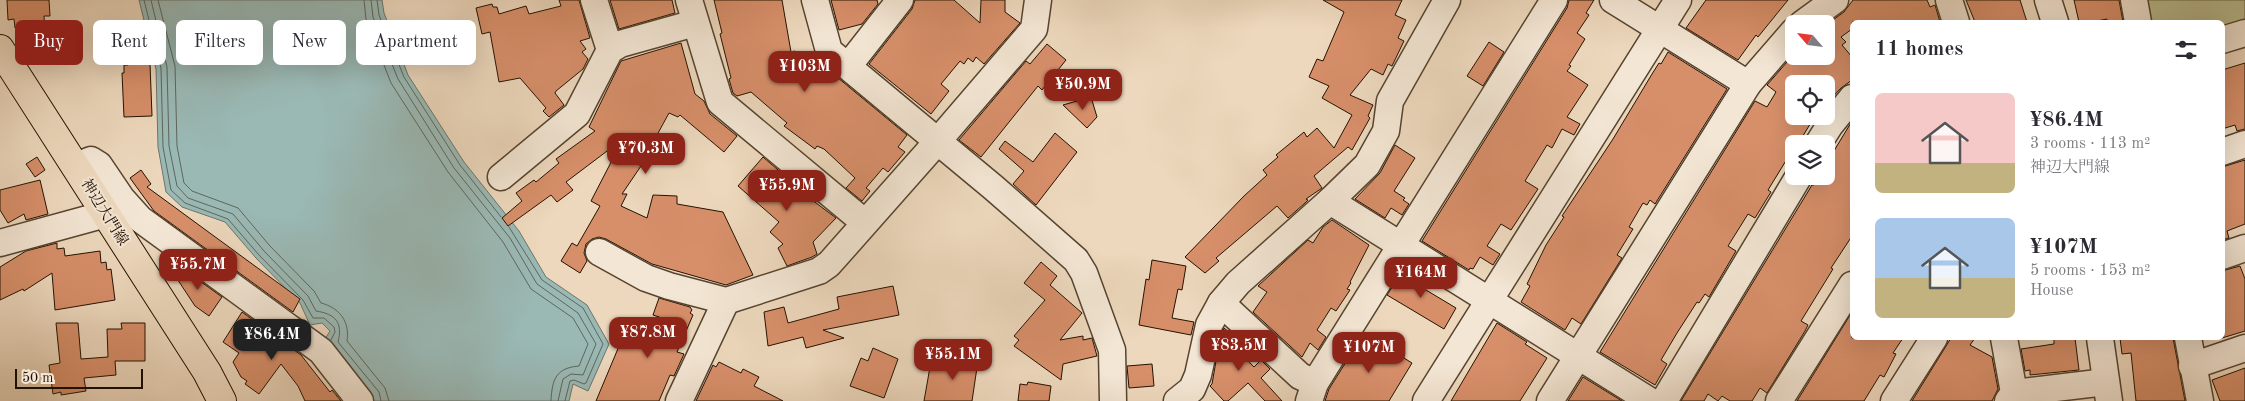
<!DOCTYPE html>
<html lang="en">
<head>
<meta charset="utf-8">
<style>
  :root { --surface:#fff; --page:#f7f7f7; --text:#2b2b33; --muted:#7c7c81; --accent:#8f2418 }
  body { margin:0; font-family:"Old Standard TT","Noto Serif JP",serif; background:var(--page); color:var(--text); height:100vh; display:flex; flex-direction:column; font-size:19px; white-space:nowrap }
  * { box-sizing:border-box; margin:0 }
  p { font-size:16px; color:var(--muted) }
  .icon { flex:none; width:28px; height:28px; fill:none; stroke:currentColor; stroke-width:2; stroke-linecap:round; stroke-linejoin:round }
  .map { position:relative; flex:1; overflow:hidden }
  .details { position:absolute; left:1850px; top:20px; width:375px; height:320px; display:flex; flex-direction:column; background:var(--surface); border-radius:8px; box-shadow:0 5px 20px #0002 }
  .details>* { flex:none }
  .guide { position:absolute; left:15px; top:20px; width:475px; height:45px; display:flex; gap:10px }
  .needle { width:32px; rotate:298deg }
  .buttons { position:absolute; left:1785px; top:15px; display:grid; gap:10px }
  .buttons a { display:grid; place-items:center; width:50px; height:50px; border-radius:8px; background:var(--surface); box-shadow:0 5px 20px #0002; font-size:25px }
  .scale { position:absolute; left:15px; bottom:12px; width:128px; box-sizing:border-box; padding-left:5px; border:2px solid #241201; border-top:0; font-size:14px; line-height:18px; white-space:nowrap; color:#241201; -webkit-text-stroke:4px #f3e6d4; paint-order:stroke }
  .price { position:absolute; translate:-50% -42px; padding:0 11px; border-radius:10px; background:var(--accent); color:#fff; font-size:16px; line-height:32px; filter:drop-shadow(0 1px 2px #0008) }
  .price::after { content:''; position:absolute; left:50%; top:30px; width:15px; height:11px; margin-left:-8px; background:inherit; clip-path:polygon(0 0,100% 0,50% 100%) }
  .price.active { background:#222; color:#fff }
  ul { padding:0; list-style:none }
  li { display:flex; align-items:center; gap:15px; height:125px; padding:0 25px }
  li span { display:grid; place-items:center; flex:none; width:140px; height:100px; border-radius:8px; color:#555 }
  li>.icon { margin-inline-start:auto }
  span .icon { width:60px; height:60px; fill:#fffc; stroke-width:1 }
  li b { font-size:21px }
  h2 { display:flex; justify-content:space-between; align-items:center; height:60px; padding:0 25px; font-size:21px }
  .chip { padding:0 18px; border-radius:8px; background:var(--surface); box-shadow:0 5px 20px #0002; font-size:18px; line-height:45px }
  .chip.active { background:var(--accent); color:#fff }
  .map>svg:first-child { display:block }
  .green { fill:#babe90; stroke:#6f6848 }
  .water { fill:#9ab9b5; stroke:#6b766d }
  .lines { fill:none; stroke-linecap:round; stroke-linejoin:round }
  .shore { stroke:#5f665b; stroke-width:1 }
  .building { fill:#d78f6a; stroke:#241201 }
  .minor-casing { stroke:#564430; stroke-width:29 }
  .major-casing { stroke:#241201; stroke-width:30 }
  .minor { stroke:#f3e6d4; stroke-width:26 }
  .major { stroke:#edd8bd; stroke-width:28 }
  .labels { text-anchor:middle; stroke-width:4; stroke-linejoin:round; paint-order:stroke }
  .street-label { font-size:15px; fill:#241201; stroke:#f3e6d4 }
</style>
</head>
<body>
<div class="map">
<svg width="2245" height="401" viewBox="0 0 2245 401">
  <rect width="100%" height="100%" fill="#edd8bd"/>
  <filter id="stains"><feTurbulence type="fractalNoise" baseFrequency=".004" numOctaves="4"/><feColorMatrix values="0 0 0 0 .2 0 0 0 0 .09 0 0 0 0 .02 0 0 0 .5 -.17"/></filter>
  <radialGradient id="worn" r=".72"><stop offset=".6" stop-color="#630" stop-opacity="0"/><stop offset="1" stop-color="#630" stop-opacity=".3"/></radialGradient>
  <polygon class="green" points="2137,0 2245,0 2245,31 2223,38 2222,22 2141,22"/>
  <polygon class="water" points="139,0 382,0 384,13 408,75 464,162 519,231 546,277 587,305 609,344 588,391 573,384 569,401 371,401 325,339 330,331 322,323 310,325 300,303 256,258 225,222 182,207 166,192 158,147 156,69"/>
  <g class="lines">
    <g class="shore">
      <polyline points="144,0 161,68 163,147 171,190 185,203 228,219 259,255 303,300 313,318 324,318 334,327 335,332 331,340"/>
      <path d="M 151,0 L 167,67 L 169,146 L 177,186 L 188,198 L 233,214 L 264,251 L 308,296 L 316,311 C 336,314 343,323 338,342 L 379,392 L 381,401"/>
      <path d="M 158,0 L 175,66 L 177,146 L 184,183 L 192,191 L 238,208 L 270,246 L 314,291 L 321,303 C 340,308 350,322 347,341 L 385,388 L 389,401"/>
      <path d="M 364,0 L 366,19 L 391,83 L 448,172 L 503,242 L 531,289 L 573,318 L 588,344 L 579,366 C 556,368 552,379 551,401"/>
      <polyline points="371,0 373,17 398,79 454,168 510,238 537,284 578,313 596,344 583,375 571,374 563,379 558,401"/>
      <polyline points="377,0 379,15 404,77 460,165 501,217"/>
      <polyline points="509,227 542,280 583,308 603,344 586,383 584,384 574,380 570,381 565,401"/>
    </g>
  </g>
  <g class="building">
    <polygon points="7,0 49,0 50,16 44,16 45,33 20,34 19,28 15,28 14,19 8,20"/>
    <polygon points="559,0 579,0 590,38 580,41 586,49 582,52 588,59 583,69 556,91 555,93 564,105 549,117 543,111 546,108 520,78 499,82 490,32 482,34 476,8 492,4 493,7 497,7 499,14 526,6 529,14 561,6"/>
    <polygon points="610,0 672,0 675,13 619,29"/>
    <polygon points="714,0 782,0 791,52 795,51 801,80 816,68 822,74 826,68 907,135 898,147 905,152 888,172 883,168 866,188 870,191 862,201 846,188 855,178 824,149 817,146 815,149 784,126 787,123 751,92 737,96 733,93 729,79 731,78 720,34 722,33"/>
    <polygon points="831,0 877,0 878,4 862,24 839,30"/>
    <polygon points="915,0 954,0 980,23 981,0 1005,0 1005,12 1020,23 984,64 976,57 973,62 968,58 964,64 960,61 941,84 949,91 931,114 869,64 912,9"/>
    <polygon points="1323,0 1402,0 1395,15 1406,20 1398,38 1404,41 1392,66 1388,64 1383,75 1371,69 1350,95 1373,105 1368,116 1370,118 1352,150 1348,147 1314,176 1322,188 1306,199 1308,200 1305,203 1288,218 1277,206 1216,258 1219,261 1205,273 1185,257 1244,196 1267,175 1263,170 1278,157 1276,155 1304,132 1307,137 1317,128 1334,148 1352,115 1322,98 1329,86 1309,77 1317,59 1323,61 1344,12"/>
    <polygon points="1569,0 1594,0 1586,13 1589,15 1577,33 1585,39 1569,65 1571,66 1567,71 1588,85 1567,117 1580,124 1574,135 1562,129 1552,148 1547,145 1525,181 1538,189 1511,230 1501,224 1487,246 1500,254 1493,265 1480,257 1473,269 1470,268 1469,270 1422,241 1567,8"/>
    <polygon points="1706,0 1788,0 1758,37 1756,35 1738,60 1686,28"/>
    <polygon points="1853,0 1927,0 1930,7 1935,5 1940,22 1852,22 1852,29 1841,37 1846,42 1842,45 1852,57 1852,80 1841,88 1826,104 1826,84 1794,84 1794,116 1815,116 1798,144 1794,144 1794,151 1788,160 1787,159 1768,190 1771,192 1755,218 1748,214 1728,246 1736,251 1709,297 1705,294 1699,303 1697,302 1677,333 1661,360 1667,364 1655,385 1600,352 1755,101 1767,107 1776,92 1767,85 1794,54 1794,56 1826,56 1826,25 1844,12"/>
    <polygon points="1966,0 2020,0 2027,22 1975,22"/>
    <polygon points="2074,0 2119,0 2123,22 2107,22 2107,19 2092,22 2079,22"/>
    <polygon points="1489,42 1504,52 1483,86 1467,76"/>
    <polygon points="681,43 695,94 704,101 710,114 737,136 724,152 680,115 678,117 669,113 657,135 637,163 641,166 622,194 627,194 621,206 647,218 653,195 677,196 677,204 723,212 753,275 726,285 652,264 606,239 599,237 592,239 586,244 584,253 587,261 580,273 561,261 572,243 577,246 600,206 591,201 623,139 566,182 573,190 557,202 551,195 508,226 502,218 522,201 516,193 534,180 536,182 559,163 556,159 595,131 589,127 621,61"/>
    <polygon points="1047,44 1066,60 1042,90 1038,86 981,157 959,140 1026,61 1030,64"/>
    <polygon points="1668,52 1727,89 1655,204 1650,200 1647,205 1643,203 1629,227 1633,229 1617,255 1622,258 1581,324 1572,318 1565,330 1521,302 1530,286 1527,284 1546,245 1564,217 1562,216 1613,139 1652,74 1659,63 1661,64"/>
    <polygon points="143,59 144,64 150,64 152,116 124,117 122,73 124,73 124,65 128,65 127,60"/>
    <polygon points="2245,63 2245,129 2237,131 2235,125 2222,129 2222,70"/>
    <polygon points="1091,97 1097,117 1087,128 1063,105"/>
    <polygon points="1852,121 1852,236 1831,268 1833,269 1801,321 1808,325 1805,331 1767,393 1760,388 1752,401 1730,401 1722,396 1718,401 1708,394 1704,401 1681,401 1812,185 1814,185 1819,176 1826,176 1826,164"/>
    <polygon points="1055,133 1077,152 1036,205 1013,184 1024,171 999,149 1005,141 1033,162"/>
    <polygon points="1395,145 1415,158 1394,191 1405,198 1403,200 1409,204 1402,215 1391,208 1385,218 1355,199 1380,173"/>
    <polygon points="37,157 45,170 35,177 26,164"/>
    <polygon points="763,157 785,176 783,178 836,218 813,242 817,254 812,257 787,266 778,248 783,244 770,232 779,222 738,186"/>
    <polygon points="2245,160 2245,224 2227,231 2229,238 2222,240 2222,167"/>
    <polygon points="141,170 151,184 147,187 300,299 293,312 154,211 130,178"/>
    <polygon points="40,180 48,214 26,220 24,214 8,223 0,210 0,190"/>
    <polygon points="1332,220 1369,245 1350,282 1351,283 1347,289 1350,290 1336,311 1331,308 1317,330 1326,337 1318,350 1310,343 1302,357 1253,312 1267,292 1258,286 1308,240 1313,243 1323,227"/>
    <polygon points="57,243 57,249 64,248 65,256 100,251 101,263 106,262 107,270 111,269 115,300 55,310 52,273 24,291 23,289 0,300 0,267 26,251"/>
    <polygon points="1152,260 1186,266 1182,290 1178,289 1172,318 1194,322 1191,335 1139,325 1146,279 1149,280"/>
    <polygon points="1041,262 1057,276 1050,285 1082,313 1060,340 1083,336 1083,340 1092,338 1097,356 1063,364 1061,380 1014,346 1019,340 1014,336 1045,300 1024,283"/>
    <polygon points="179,266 222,297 209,316 195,306 172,271"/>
    <polygon points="1406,266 1421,276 1416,284 1456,308 1444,329 1387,295"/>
    <polygon points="2240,266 2245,279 2245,331 2222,338 2222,271"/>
    <polygon points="893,286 899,315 823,330 844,338 806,348 803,337 768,346 764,312 784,307 788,323 839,309 837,297"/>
    <polygon points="659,298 690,307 692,310 690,313 693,315 677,352 684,354 674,376 670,375 659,401 596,401 622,339 650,351 662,318 653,315"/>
    <polygon points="242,312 301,355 330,392 332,390 341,401 305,401 298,386 281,364 259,394 245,384 247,381 241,377 233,362 239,353 223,342"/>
    <polygon points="1852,312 1852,338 1903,338 1893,353 1896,354 1884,377 1880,375 1864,401 1797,401"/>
    <polygon points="56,323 78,323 81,359 108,357 107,329 122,329 121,323 145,323 145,361 115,361 116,375 84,378 86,391 61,395 61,392 53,394 49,365 60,363"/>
    <polygon points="1497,323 1527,342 1525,344 1547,358 1520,401 1451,401"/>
    <polygon points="1224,328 1245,345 1236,344 1234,346 1254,367 1261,360 1270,369 1261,378 1282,401 1265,401 1248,383 1228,401 1224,401 1210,386 1212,384 1216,361 1222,357 1218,355"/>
    <polygon points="1363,335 1379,344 1381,340 1393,347 1391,350 1412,363 1389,401 1325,401 1329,389"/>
    <polygon points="1951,338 1975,338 1970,345 1992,357 1998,389 1992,401 1912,401"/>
    <polygon points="2054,338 2075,338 2079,370 2030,375 2030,370 2025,371 2021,349 2054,344"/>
    <polygon points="2120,338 2173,338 2185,401 2136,401 2131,353 2122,354"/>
    <polygon points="873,348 898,359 884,398 850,386 861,358 868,361"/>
    <polygon points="965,352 979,354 972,401 924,401 930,367 952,371 954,361 963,363"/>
    <polygon points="719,362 741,373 743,369 759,377 754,386 783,401 696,401 713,365 716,367"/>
    <polygon points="1152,364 1154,386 1129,388 1127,366"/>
    <polygon points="2245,368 2245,401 2220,401 2212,380"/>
    <polygon points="1583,377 1622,401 1568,401"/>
    <polygon points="1028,382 1051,386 1049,401 1018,401 1020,384 1027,385"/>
  </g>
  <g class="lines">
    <g class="minor-casing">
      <g id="minor">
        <polyline points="594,0 610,50"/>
        <polyline points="689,0 720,102 864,222"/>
        <polyline points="815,0 829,51 994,188 1076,260 1084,273 1112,350 1113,401"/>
        <polyline points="1613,0 1748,84"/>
        <polyline points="1949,0 1956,22"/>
        <polyline points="2048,0 2055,22"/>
        <polyline points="2134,0 2138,22"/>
        <polyline points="1802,24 1835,0"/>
        <polyline points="2222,40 2245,33"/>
        <polyline points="849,65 900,0"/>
        <polyline points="1818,144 1830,125 1852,98"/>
        <polyline points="2222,152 2245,144"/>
        <polyline points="76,166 91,160 99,165 122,199 140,219 321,351 360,401"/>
        <polyline points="501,177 577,114 610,50 620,44 695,23"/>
        <polyline points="1330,201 1650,401"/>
        <polyline points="0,243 106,214"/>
        <polyline points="599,252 646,278 669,286 726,301 819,271 829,264 937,142 1034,29 1038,0"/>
        <polyline points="2222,256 2245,248"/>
        <polyline points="1221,303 1300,376 1315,383"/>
        <polyline points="2004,338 2014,393 2008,401"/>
        <polyline points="2100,338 2109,401"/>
        <polyline points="2188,338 2200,401"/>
        <polyline points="2192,366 2245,348"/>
        <polyline points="2014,393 2106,382"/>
        <polyline points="679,401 726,301"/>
        <polyline points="1177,401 1192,389 1198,375 1209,325 1221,303 1238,283 1330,201 1367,165 1386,131 1390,101 1447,0"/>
        <polyline points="1309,401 1315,383 1554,0"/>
        <polyline points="1426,401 1678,0"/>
        <polyline points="1550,401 1748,84 1794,31"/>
        <polyline points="1664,401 1799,176"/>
        <polyline points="1779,401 1852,285"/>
        <polyline points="1894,401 1934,338"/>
      </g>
    </g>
    <g class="major-casing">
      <polyline id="major" points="0,49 207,372 222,401"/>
    </g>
    <use href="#minor" class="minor"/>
    <use href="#major" class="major"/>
  </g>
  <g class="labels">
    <g class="street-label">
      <text transform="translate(105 212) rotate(58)" y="5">神辺大門線</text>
    </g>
  </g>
  <rect width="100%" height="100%" filter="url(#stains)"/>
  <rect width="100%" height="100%" fill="url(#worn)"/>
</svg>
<div class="buttons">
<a><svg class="needle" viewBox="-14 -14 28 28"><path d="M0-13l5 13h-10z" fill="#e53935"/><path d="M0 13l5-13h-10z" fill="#7c7c81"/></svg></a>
<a><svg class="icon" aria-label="locate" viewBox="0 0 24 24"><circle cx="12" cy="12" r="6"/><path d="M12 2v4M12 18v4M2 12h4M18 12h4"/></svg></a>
<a><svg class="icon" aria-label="layers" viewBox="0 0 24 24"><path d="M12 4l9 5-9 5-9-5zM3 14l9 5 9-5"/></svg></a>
</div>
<div class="scale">50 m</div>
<b class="price" style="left:805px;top:93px">¥103M</b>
<b class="price" style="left:1083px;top:111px">¥50.9M</b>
<b class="price" style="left:646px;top:175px">¥70.3M</b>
<b class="price" style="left:787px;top:212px">¥55.9M</b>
<b class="price" style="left:198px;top:291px">¥55.7M</b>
<b class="price" style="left:1421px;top:299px">¥164M</b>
<b class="price" style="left:648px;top:359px">¥87.8M</b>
<b class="price active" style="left:272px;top:361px">¥86.4M</b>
<b class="price" style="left:1239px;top:372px">¥83.5M</b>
<b class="price" style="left:1369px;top:374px">¥107M</b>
<b class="price" style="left:953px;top:381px">¥55.1M</b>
<div class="guide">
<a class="chip active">Buy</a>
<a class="chip">Rent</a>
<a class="chip">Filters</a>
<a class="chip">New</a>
<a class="chip">Apartment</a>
</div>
<section class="details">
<h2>11 homes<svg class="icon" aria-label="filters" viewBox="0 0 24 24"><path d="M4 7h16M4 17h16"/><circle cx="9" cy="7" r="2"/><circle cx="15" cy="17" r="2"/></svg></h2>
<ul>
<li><span style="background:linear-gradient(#f6c9c9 70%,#c2b280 0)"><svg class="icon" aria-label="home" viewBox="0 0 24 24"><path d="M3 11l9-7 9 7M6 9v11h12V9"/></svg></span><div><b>¥86.4M</b><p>3 rooms · 113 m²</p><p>神辺大門線</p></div></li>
<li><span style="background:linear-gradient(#a9c7e8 60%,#c2b280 0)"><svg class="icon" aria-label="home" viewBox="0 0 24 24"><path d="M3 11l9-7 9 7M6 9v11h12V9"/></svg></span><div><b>¥107M</b><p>5 rooms · 153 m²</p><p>House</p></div></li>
</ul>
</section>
</div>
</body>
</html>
